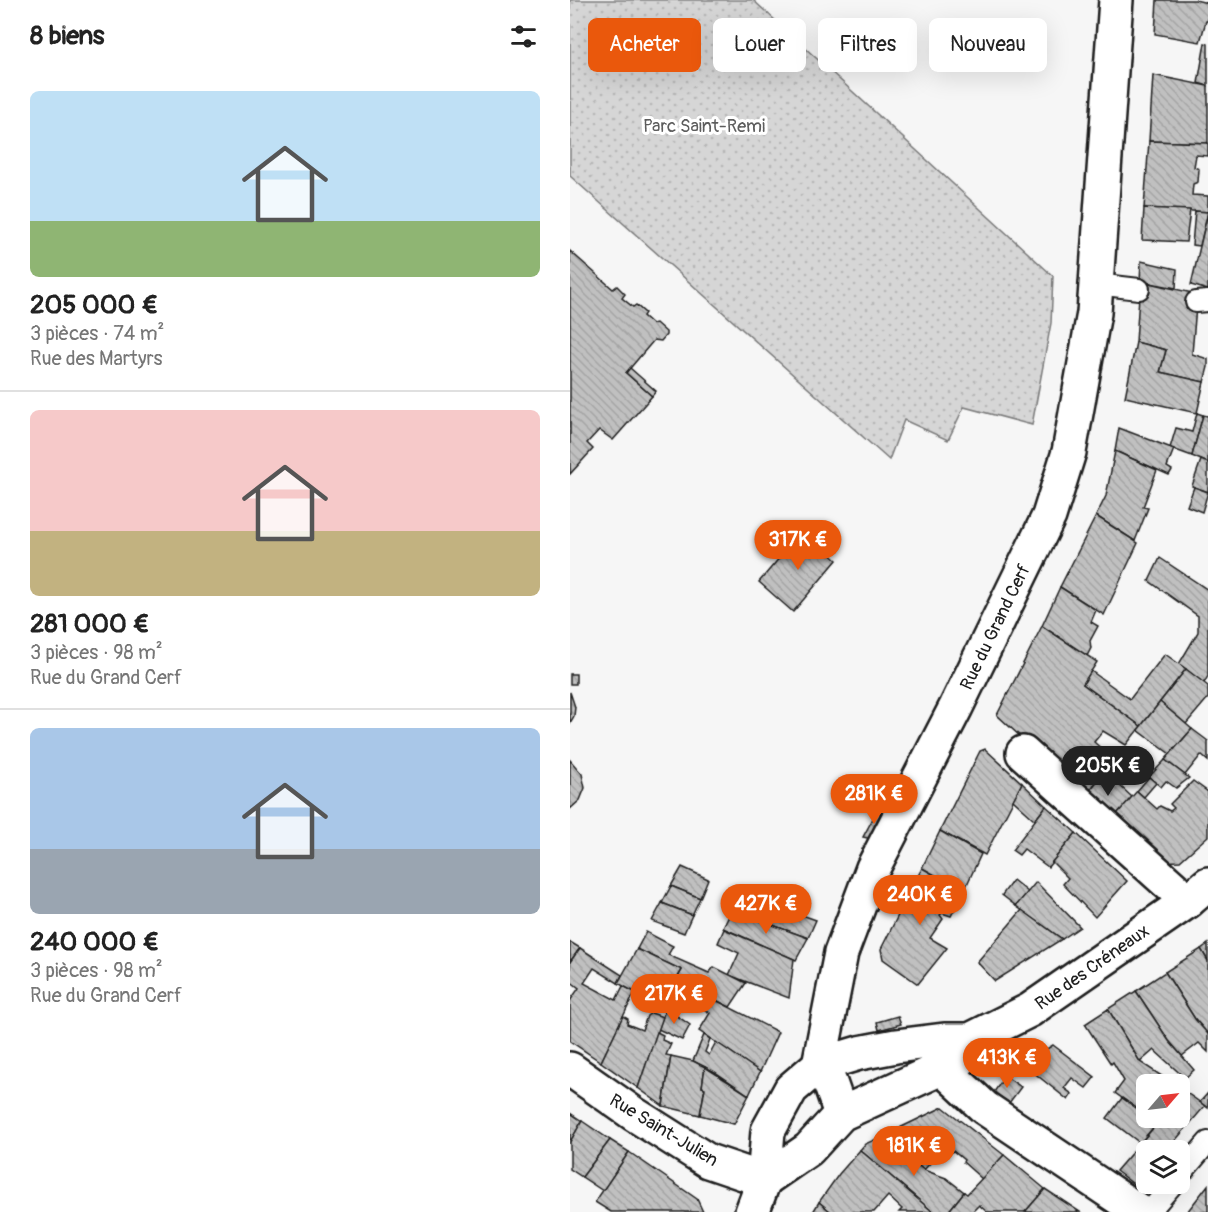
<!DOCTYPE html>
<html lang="fr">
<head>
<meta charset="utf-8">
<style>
  :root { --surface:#fff; --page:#f6f6f6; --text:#222; --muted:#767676; --line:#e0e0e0; --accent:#ea580c }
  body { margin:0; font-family:Pangolin,sans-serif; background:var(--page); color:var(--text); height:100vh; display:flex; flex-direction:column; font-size:22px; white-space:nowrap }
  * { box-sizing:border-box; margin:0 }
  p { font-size:20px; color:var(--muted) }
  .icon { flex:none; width:33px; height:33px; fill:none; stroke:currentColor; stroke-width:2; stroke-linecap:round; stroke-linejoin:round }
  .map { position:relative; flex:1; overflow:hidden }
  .panel { display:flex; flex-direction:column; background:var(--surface); width:570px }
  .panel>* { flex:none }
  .guide { position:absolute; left:18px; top:18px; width:530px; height:54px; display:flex; gap:12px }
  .needle { width:39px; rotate:62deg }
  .controls { position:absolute; left:566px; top:1074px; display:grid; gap:12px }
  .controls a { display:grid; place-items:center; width:54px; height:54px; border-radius:9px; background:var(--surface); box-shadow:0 6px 24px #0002; font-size:30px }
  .price { position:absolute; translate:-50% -51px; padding:0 14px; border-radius:21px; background:var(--accent); color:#fff; font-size:20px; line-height:39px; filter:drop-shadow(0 2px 3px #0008) }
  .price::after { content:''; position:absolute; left:50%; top:36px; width:18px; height:14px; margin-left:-9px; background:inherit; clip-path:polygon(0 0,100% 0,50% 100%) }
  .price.active { background:#222; color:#fff }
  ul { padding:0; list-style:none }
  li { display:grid; align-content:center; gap:12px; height:318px; padding:0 30px }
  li+li { border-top:2px solid var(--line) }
  li span { display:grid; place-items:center; height:186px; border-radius:9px; color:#555 }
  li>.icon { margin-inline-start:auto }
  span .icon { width:108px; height:108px; fill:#fffc; stroke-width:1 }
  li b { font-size:26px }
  h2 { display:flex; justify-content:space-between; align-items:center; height:72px; padding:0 30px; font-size:26px }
  .pill { padding:0 21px; border-radius:9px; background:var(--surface); box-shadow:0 6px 24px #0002; font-size:21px; line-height:54px }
  .pill.active { background:var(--accent); color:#fff }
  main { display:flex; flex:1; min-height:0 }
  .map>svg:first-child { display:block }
  .grass { fill:url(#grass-dots); stroke:#797979; stroke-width:1.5 }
  .building { fill:url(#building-back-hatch); stroke:#1c1c1c; stroke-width:1.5 }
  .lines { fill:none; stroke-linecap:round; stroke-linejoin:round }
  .lane-casing { stroke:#1c1c1c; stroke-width:24 }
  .street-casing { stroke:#1c1c1c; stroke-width:38 }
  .lane { stroke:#fff; stroke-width:20 }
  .street { stroke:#fff; stroke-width:33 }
  .labels { text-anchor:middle; stroke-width:6; stroke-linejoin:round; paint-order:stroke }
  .park-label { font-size:18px; fill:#5d5d5d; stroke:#fff }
  .street-label { font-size:18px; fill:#1c1c1c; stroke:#fff }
</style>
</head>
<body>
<main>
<section class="panel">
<h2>8 biens<svg class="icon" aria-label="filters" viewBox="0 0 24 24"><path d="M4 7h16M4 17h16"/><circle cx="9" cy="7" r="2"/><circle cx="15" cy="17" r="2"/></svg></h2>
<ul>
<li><span style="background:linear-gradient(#bfe0f5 70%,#8fb573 0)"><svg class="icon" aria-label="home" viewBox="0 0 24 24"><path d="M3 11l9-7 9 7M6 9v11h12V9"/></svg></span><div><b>205 000 €</b><p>3 pièces · 74 m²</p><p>Rue des Martyrs</p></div></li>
<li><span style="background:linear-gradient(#f6c9c9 65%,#c2b280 0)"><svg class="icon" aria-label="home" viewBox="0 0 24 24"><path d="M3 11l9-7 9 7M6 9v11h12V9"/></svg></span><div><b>281 000 €</b><p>3 pièces · 98 m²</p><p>Rue du Grand Cerf</p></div></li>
<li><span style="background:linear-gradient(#a9c7e8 65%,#9aa5b1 0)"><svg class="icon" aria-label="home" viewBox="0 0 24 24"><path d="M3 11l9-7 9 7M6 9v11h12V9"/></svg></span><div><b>240 000 €</b><p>3 pièces · 98 m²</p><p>Rue du Grand Cerf</p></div></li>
</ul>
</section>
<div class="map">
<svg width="638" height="1212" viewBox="0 0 638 1212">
  <defs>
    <pattern id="grass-dots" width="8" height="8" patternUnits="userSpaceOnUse" patternTransform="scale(1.5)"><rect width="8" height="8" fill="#d6d6d6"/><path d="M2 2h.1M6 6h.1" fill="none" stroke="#b7b7b7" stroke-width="1.8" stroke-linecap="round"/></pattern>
    <pattern id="building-back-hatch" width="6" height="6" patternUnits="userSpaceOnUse" patternTransform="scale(1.5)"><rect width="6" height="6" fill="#c0c0c0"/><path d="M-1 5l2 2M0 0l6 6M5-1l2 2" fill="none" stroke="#a4a4a4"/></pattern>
  </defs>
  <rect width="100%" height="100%" fill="#f6f6f6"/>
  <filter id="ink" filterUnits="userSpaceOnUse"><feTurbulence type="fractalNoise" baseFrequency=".0167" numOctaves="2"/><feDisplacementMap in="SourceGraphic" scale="12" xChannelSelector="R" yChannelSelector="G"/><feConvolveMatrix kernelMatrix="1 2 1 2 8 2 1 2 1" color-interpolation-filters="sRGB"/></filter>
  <g filter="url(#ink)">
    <polygon class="grass" points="0,0 183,0 483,276 481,323 462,425 394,407 378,440 334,420 319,460 0,176"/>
    <g class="building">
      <polygon points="587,0 625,0 638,3 638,21 636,21 630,42 585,34"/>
      <polygon points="635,43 638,44 638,86 628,83"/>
      <polygon points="583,75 638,86 638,143 579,141"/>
      <polygon points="579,141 638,143 638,156 626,155 624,167 629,169 628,182 623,184 622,195 638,196 638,212 574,208"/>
      <polygon points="574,208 620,210 616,242 572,240"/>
      <polygon points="625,211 638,212 630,246 622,245"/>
      <polygon points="638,212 638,290 621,285"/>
      <polygon points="0,251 43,289 47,286 55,294 52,298 63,307 66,305 75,313 73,316 82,324 86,323 96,332 96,335 91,341 84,340 56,373 82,396 43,440 29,430 17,443 23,449 0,474"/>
      <polygon points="571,261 607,269 606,288 570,281"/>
      <polygon points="570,281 627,294 622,354 638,359 638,367 634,382 590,372 596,350 566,342"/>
      <polygon points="566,342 596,350 590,372 634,382 627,413 555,397"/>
      <polygon points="60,368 86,391 82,396 56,373"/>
      <polygon points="627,413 633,415 622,456 600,448 606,428 622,432"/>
      <polygon points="633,415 638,416 638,463 622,456"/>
      <polygon points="549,428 604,449 597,467 602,470 599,475 545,451"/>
      <polygon points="545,451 587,470 573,507 578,508 565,541 526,516 536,496"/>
      <polygon points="631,460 638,463 638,492 622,486"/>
      <polygon points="624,487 638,492 632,512 617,506"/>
      <polygon points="526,516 568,543 534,615 490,587"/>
      <polygon points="233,530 267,560 223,612 189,582"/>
      <polygon points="590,558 638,590 638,676 634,683 609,664 628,632 628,616 579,581"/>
      <polygon points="490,587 526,610 521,622 528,626 520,641 521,648 517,656 472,626"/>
      <polygon points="472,626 527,662 513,684 571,726 556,745 533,731 524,742 544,760 515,796 427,715"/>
      <polygon points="595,654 616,669 571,726 513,684 521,671 560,699"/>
      <polygon points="616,669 638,686 638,698 616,724 590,702"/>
      <rect x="0" y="674" width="6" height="10"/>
      <polygon points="0,692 5,707 4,716 0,723"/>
      <polygon points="590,702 622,729 600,754 568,730"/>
      <polygon points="622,729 638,741 638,761 631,755 615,775 595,760"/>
      <polygon points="415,749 452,783 415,855 370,831 410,751"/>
      <polygon points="0,760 12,774 15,788 10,800 0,809"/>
      <polygon points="595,760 619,778 606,788 596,781 591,787 579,777"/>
      <polygon points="535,772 562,797 541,821 515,796"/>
      <polygon points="579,777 586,783 574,797 567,791"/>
      <polygon points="623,781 638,792 638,836 610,861 586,862 541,821 567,791 587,809 590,806 600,811 604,808 600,804"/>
      <polygon points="452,783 476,806 465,820 443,800"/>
      <polygon points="476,806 506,833 478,867 454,849 449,855 442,850"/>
      <polygon points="307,811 314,815 301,839 293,837"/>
      <polygon points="370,831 411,854 394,891 352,868"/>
      <polygon points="506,833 557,881 525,917 493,884 498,878 482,862"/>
      <polygon points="112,867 138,879 130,898 101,886"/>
      <polygon points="352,868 394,891 381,916 372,913 370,915 373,919 360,938 377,948 348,984 313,959 311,949"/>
      <polygon points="443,880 458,892 446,906 432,895"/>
      <polygon points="466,882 510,927 492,939 446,906"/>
      <polygon points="101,886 130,898 122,915 92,903"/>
      <polygon points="170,893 246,920 238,938 162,910"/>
      <polygon points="92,903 122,915 114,933 82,921"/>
      <polygon points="162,910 238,938 226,960 153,928"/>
      <polygon points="452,910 492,939 425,981 407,962"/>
      <polygon points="154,929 224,959 219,998 159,975 169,953 148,943"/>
      <polygon points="76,932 103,946 98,955 139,973 144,967 176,983 160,1007 106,980 112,970 67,949"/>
      <polygon points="0,942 10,948 0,962"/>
      <polygon points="638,944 638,961 631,949"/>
      <polygon points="10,948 52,975 48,983 24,968 14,983 46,1000 53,986 65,992 31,1062 0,1041 0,1001 9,988 0,981 0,962"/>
      <polygon points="67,949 112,970 106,980 208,1032 190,1072 129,1031 140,1013 115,997 116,995 103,988 90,1006 48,983"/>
      <polygon points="631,949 638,961 638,1034 625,1019 595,972"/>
      <polygon points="595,972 625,1019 638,1034 638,1052 629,1043 612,1056 599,1041 566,991"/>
      <polygon points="566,991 599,1041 624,1070 615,1078 584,1050 570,1062 538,1009"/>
      <polygon points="96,1008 120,1025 112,1040 88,1029"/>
      <polygon points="538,1009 570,1062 604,1084 576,1084 576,1115 545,1093 554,1081 543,1062 541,1064 515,1024"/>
      <polygon points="81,1013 93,1017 68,1088 31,1062 53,1016 58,1019 57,1024 72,1030 77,1016"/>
      <polygon points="328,1016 331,1024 309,1030 307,1022"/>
      <polygon points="87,1032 93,1035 92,1040 101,1044 96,1055 101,1056 93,1106 68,1088"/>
      <polygon points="134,1035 140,1039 135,1052 139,1055 146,1042 190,1072 179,1095 145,1072 123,1061"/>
      <polygon points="483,1045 525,1077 516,1088 502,1078 494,1088 502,1094 498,1100 453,1064"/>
      <polygon points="101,1056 123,1061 135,1067 132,1087 135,1088 130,1115 93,1106"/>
      <polygon points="135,1067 179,1095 164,1124 130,1115 135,1088 132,1087"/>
      <polygon points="435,1076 451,1087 439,1103 424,1092"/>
      <polygon points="614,1091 635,1106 597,1150 576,1150 576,1175 566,1186 546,1171 592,1118 609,1118 609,1097"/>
      <polygon points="638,1093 638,1108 630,1102"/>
      <polygon points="552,1098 576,1115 576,1118 587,1123 570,1143 537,1118"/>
      <polygon points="373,1107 434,1155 412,1179 393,1162 394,1160 383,1151 375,1155 371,1151 354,1170 311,1137"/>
      <polygon points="0,1113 12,1121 0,1142"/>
      <polygon points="12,1121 40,1140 12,1177 0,1169 0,1142"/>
      <polygon points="311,1137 354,1170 376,1178 394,1192 378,1212 363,1212 290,1150 295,1144"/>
      <polygon points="40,1140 59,1152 33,1191 12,1177"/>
      <polygon points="290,1150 363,1212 329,1212 332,1209 318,1196 304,1212 261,1212 249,1202 269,1174"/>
      <polygon points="59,1152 127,1199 133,1212 41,1212 25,1202"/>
      <polygon points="434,1155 475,1189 455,1212 417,1212 409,1205 402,1212 378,1212 394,1192 397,1194"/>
      <polygon points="638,1185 638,1212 617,1212"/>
      <polygon points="475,1189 510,1212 455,1212"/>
      <polygon points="249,1202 261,1212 243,1212"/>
    </g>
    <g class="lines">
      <g class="lane-casing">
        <g id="lane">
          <polyline points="526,284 569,289"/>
          <polyline points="626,302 638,301"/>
          <polyline points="609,1176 638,1142"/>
          <polyline points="579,1212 603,1184"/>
        </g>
      </g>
      <g class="street-casing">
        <g id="street">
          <polyline points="453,753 618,901"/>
          <polyline points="0,1069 64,1114 138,1161 194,1180"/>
          <polyline points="373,1069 415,1108 570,1212"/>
          <polyline points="271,1114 260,1083 249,1065 271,953 303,868 386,707 479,516 499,452 524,313 546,0"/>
          <polyline points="194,1180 239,1149 271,1114 391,1059 400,1040"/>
          <polyline points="182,1212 194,1180 198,1131 221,1089 249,1065 289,1053 326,1046 374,1040 400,1040 460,1010 618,901 638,884"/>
        </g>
      </g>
      <use href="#lane" class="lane"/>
      <use href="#street" class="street"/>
    </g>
  </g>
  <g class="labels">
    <g class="park-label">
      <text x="134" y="132">Parc Saint-Remi</text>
    </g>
    <g class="street-label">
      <text transform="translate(425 627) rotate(-64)" y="6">Rue du Grand Cerf</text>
      <text transform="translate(522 967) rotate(-35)" y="6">Rue des Créneaux</text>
      <text transform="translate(94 1130) rotate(31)" y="6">Rue Saint-Julien</text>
    </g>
  </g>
</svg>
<div class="controls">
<a><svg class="needle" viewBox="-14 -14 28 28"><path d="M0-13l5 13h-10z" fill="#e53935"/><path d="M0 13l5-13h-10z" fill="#767676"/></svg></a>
<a><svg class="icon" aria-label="layers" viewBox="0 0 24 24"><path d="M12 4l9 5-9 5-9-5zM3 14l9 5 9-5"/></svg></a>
</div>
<b class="price" style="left:228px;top:571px">317K €</b>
<b class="price active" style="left:538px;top:797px">205K €</b>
<b class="price" style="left:304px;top:825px">281K €</b>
<b class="price" style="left:350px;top:926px">240K €</b>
<b class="price" style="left:196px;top:935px">427K €</b>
<b class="price" style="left:104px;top:1025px">217K €</b>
<b class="price" style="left:437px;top:1089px">413K €</b>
<b class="price" style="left:344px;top:1177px">181K €</b>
<div class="guide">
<a class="pill active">Acheter</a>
<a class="pill">Louer</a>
<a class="pill">Filtres</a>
<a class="pill">Nouveau</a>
</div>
</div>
</main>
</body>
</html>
